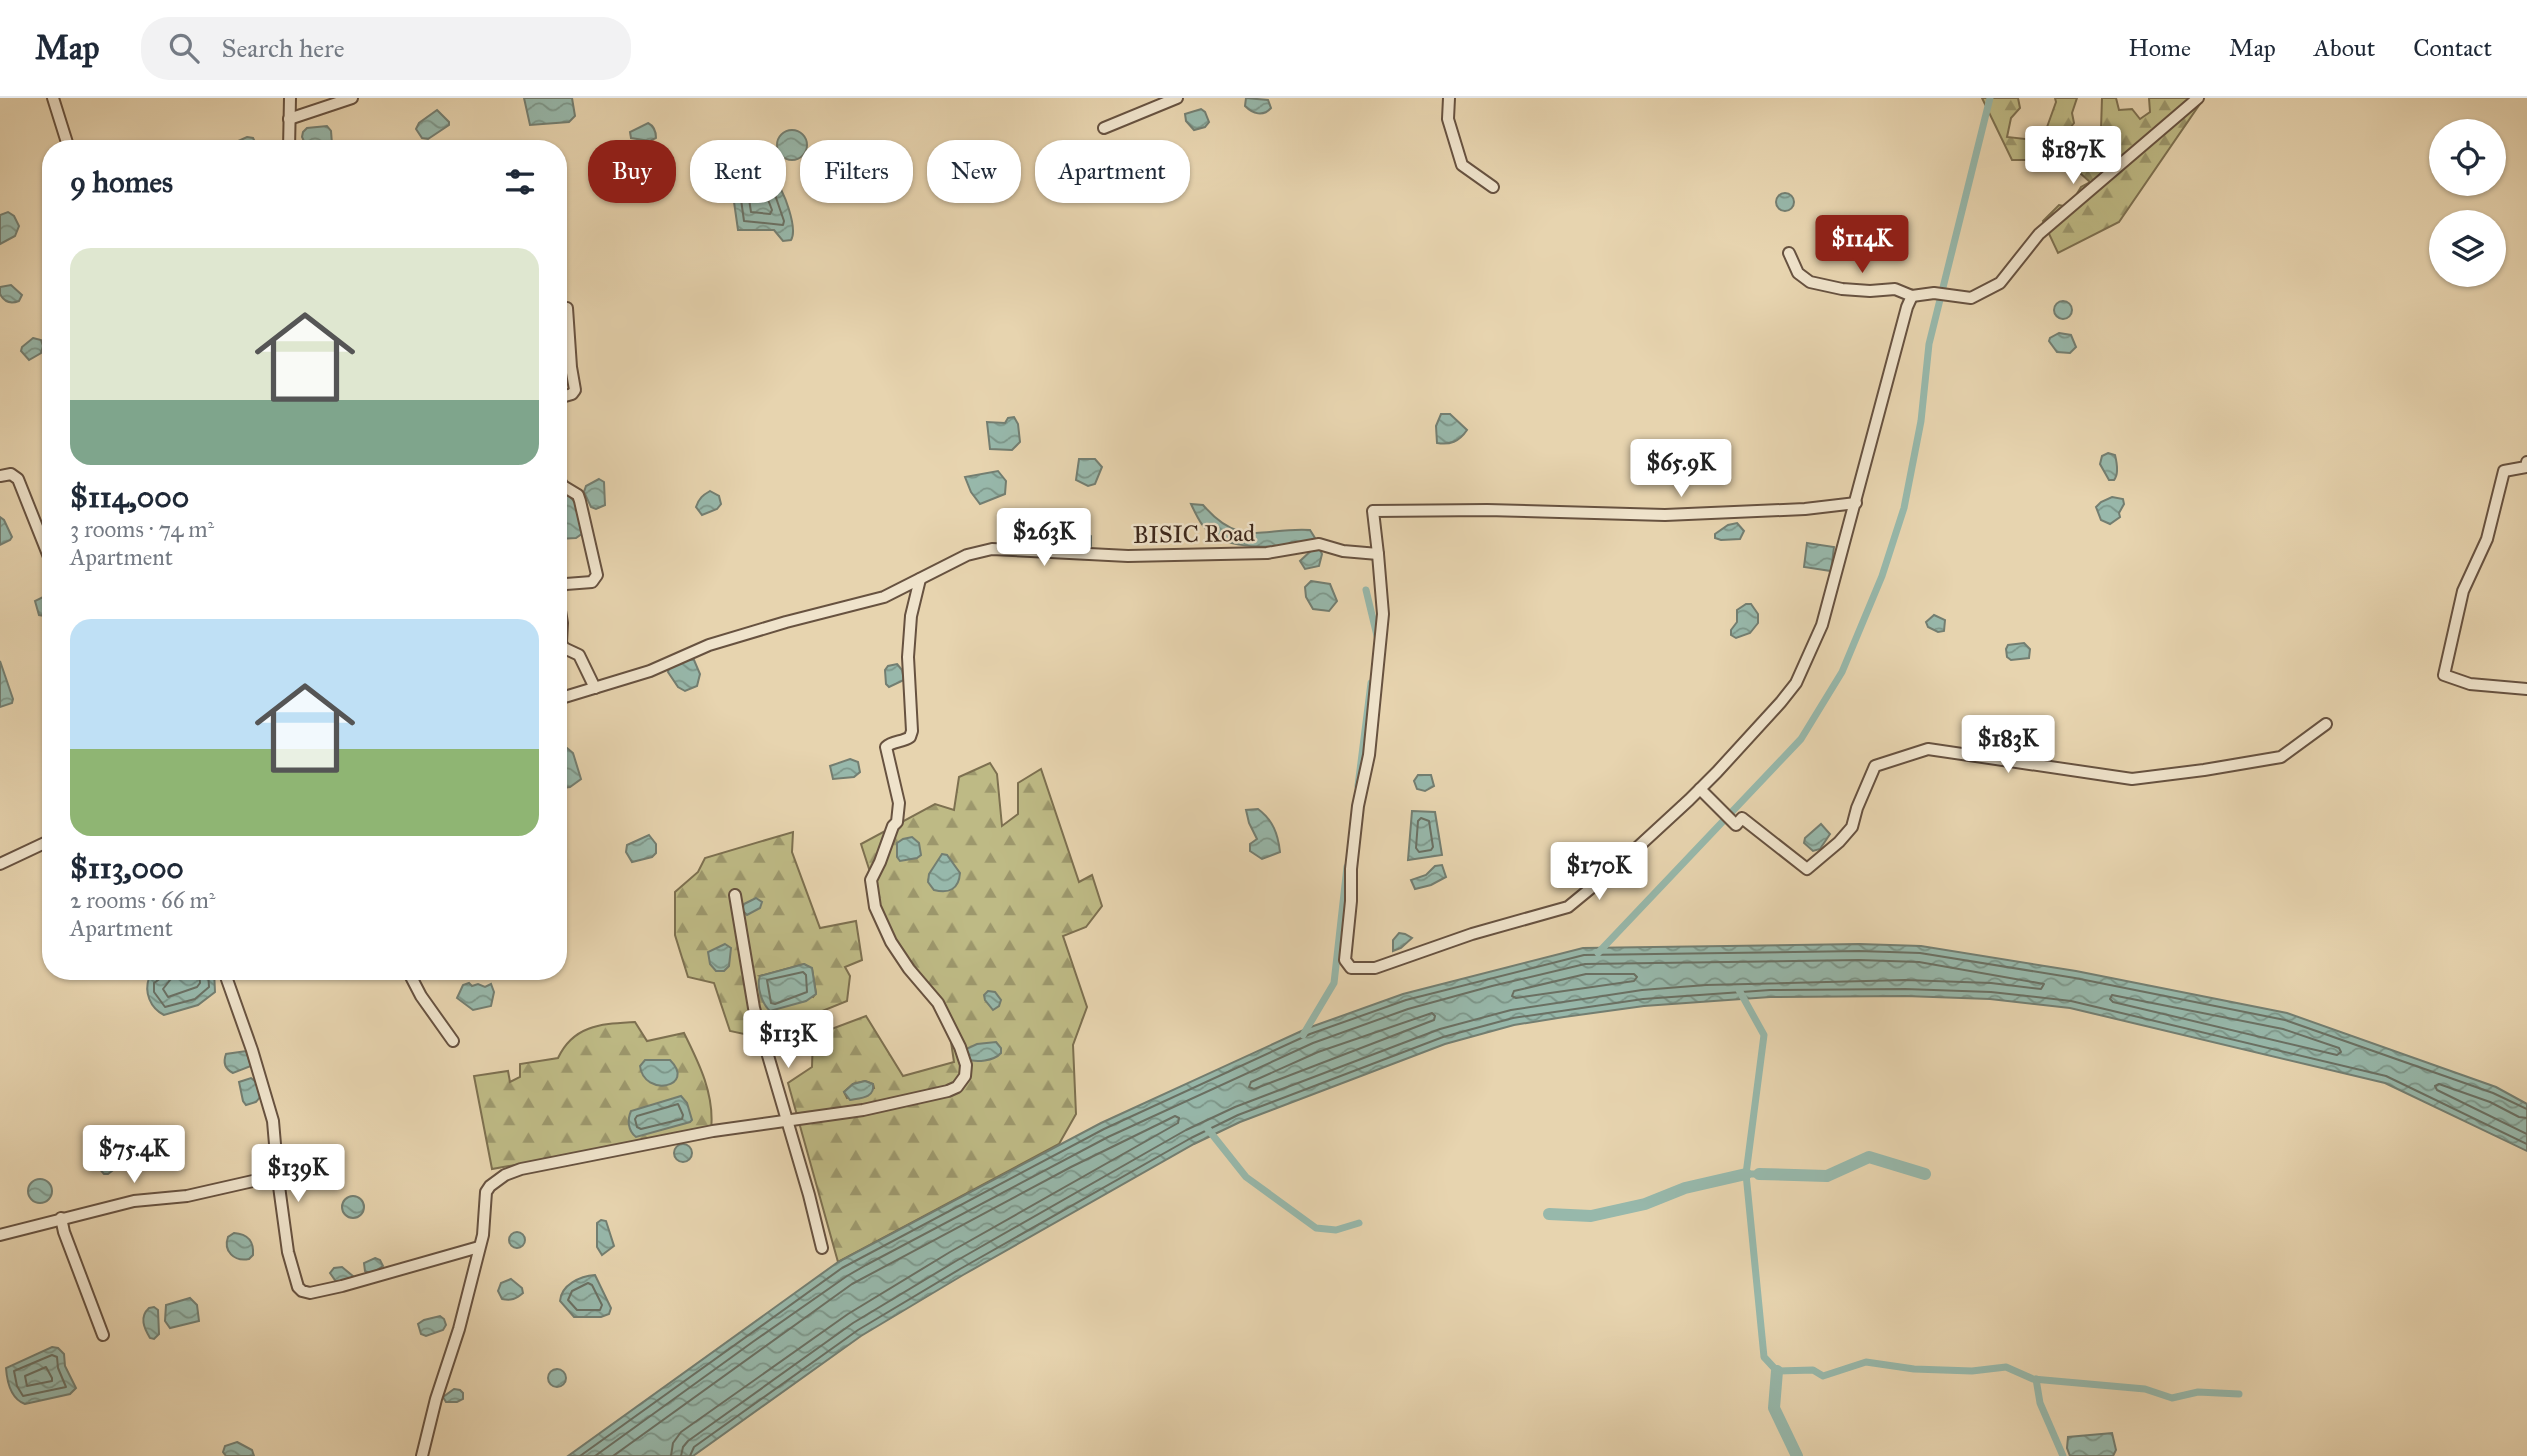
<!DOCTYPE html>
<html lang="en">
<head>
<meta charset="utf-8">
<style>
  :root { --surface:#fff; --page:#f2f2f3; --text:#1f2937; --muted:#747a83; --line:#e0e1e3; --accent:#8f2418 }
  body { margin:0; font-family:"IM FELL Great Primer",serif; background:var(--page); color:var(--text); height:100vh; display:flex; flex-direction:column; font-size:26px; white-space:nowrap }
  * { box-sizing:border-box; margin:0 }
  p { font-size:23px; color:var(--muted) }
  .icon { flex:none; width:38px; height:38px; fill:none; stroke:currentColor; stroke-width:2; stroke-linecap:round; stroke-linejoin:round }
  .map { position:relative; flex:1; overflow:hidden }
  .side { position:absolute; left:42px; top:42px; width:525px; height:840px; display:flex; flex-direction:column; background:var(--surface); border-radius:28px; box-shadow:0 2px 5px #0004 }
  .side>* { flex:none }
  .hud { position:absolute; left:588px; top:42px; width:665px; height:63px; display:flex; gap:14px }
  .tools { position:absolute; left:2429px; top:21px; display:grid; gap:14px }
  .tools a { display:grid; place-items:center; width:77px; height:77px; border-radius:50%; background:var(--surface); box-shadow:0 2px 5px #0004; font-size:35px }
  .price { position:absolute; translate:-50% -60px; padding:0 16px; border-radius:7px; background:#fff; color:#222; font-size:23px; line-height:46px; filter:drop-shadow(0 2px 4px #0008) }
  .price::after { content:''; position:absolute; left:50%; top:42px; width:21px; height:16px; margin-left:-10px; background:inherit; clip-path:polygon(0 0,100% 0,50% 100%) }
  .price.current { background:var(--accent); color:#fff }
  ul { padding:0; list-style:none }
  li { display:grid; align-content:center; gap:14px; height:371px; padding:0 28px }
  li span { display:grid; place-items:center; height:217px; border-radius:21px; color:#555 }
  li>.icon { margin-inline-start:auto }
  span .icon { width:126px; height:126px; fill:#fffc; stroke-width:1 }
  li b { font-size:30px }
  h2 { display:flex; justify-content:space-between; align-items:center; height:84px; padding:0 28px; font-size:30px }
  .pill { padding:0 24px; border-radius:28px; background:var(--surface); box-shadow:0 2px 5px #0004; font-size:24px; line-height:63px }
  .pill.current { background:var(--accent); color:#fff }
  header { display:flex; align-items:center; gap:42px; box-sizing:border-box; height:98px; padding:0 35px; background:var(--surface); border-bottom:2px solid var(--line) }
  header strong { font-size:33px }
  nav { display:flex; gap:38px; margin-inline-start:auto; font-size:24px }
  .search { width:490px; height:63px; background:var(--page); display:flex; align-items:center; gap:18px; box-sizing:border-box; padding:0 24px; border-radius:28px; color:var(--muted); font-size:26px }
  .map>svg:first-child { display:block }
  .forest { fill:url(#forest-firs); stroke:#7d7050; stroke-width:2; fill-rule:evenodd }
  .water { fill:url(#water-waves); stroke:#737e71; stroke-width:2 }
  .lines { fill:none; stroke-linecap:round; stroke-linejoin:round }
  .shore { stroke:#6a7063; stroke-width:2 }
  .canal { stroke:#97b8ab; stroke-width:7 }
  .river { stroke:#97b8ab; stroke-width:12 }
  .minor-casing { stroke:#675240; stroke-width:14 }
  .minor { stroke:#efe3cb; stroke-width:10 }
  .labels { text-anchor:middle; stroke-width:5; stroke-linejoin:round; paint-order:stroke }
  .street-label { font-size:24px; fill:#3c271b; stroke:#efe3cb }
</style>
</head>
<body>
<header>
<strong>Map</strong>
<div class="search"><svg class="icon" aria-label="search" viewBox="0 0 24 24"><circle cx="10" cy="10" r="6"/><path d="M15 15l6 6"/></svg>Search here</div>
<nav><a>Home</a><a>Map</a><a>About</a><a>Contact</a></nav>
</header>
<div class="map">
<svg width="2527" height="1358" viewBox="0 0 2527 1358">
  <defs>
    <pattern id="forest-firs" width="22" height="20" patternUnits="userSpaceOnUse" patternTransform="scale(1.75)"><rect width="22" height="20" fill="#beba85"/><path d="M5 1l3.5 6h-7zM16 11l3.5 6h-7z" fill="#9c976c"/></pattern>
    <pattern id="water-waves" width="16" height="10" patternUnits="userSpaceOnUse" patternTransform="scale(1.75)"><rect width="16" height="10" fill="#97b8ab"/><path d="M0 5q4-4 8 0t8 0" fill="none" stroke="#7c968a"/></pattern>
  </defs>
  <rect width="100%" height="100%" fill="#e7d4af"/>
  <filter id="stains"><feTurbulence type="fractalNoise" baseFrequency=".00286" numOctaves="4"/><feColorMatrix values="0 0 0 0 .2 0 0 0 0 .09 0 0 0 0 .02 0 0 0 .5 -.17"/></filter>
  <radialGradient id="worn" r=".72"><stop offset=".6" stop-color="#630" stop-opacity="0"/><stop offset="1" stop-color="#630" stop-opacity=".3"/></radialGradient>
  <g class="forest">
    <polygon points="1982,0 2018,0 2020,10 2011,20 2007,39 2042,43 2056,4 2055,0 2077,0 2072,15 2074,25 2059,44 2046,48 2044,57 2031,56 2027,62 2012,62"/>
    <polygon points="2102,0 2116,0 2119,12 2132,11 2140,21 2150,14 2149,0 2204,0 2119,124 2058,155 2043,123 2059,107 2069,109 2081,89 2090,84 2061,58 2059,50 2063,49 2100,63"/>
    <path d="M 990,665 L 997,676 L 1002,728 L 1018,716 L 1018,685 L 1041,671 L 1079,784 L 1092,777 L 1102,808 L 1086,829 L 1063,838 L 1087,909 L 1073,947 L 1076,1016 L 1059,1046 L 838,1164 L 788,985 L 812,969 L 813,938 L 866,918 L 903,978 L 954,964 L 946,910 L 901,860 L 876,809 L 870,774 L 861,746 L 935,706 L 954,712 L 959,679 ZM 865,983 L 873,986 L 874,990 L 847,1000 L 844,994 L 853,986 Z"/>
    <path d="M 793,734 L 792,754 L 820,830 L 856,823 L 862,862 L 845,869 L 850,878 L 847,903 L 758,939 L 730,933 L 714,885 L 688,879 L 675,837 L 675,794 L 698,774 L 705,760 ZM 804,866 L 812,871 L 816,895 L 813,899 L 760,878 Z"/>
    <path d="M 635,924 L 647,943 L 684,935 C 699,965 715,997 711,1032 L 492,1071 L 474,978 L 508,973 L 510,984 L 520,979 L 520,966 L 558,960 C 574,926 603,926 635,924 Z"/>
  </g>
  <g class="water">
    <polygon points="524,0 572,0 575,18 569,24 530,27"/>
    <path d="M 1246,0 L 1268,2 L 1271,10 C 1263,19 1253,16 1245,8 Z"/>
    <polygon points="1201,11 1205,14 1209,24 1205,29 1194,32 1186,23 1185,16"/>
    <polygon points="437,12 449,24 449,27 428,41 422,40 416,31 419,25"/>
    <path d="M 648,25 C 654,28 656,33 656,40 L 650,43 L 631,40 L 630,34 Z"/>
    <polygon points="327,28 331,33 332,46 327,49 307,50 302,39 303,34 307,30"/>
    <circle cx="792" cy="47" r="15"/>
    <polygon points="247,39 253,40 255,44 254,49 236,51 236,44"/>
    <path d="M 756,81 L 774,82 C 784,91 798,131 791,142 L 783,143 L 774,132 L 738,132 L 732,90 Z"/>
    <circle cx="1785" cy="104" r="9"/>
    <polygon points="8,114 14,118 19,128 15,138 0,146 0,117"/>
    <path d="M 11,187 L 22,197 L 19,203 C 11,206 4,204 0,196 L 0,189 Z"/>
    <circle cx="2063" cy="212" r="9"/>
    <polygon points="2059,235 2071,237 2076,249 2070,255 2057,254 2049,243 2050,240"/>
    <polygon points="33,240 41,242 43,248 41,255 29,262 21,253 22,249"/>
    <path d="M 1441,316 L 1450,316 L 1467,332 C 1459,344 1450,347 1437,345 L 1436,328 Z"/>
    <polygon points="1014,319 1018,326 1020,344 1012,352 990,351 987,324 1005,325 1008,320"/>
    <path d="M 2108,355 L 2115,357 C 2117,365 2119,376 2114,382 L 2109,382 L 2100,366 L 2102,358 Z"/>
    <polygon points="1079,361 1095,361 1102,369 1095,386 1088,388 1076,382"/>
    <polygon points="998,373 1006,383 1005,396 980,406 971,394 965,379"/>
    <polygon points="599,381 604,384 605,407 596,411 591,409 584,394 586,388"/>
    <path d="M 710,393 L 719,398 L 721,406 L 717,411 L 702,417 L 696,409 C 699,400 703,397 710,393 Z"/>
    <polygon points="568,397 575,404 583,435 576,440 558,441 558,399"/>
    <polygon points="2112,399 2123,401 2124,406 2119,415 2120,419 2110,426 2101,422 2096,409 2101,404"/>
    <path d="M 1191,406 L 1203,407 C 1241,451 1262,429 1310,432 L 1315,440 C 1298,452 1237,451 1218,440 C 1203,432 1198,421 1191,406 Z"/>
    <polygon points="0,419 4,422 12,439 10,442 0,447"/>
    <polygon points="1737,425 1744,433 1740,441 1721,442 1715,440 1715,436 1728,427"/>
    <polygon points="1085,435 1091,438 1091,448 1080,450 1059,446 1063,439"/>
    <polygon points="1807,445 1834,449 1831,473 1804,469"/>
    <polygon points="1319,449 1322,456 1319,468 1305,471 1300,463 1313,451"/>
    <polygon points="1311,483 1330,486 1337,503 1329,513 1313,511 1306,499 1305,489"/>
    <polygon points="51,495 51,519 39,517 35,503"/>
    <polygon points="1746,506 1751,506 1758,516 1758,525 1750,535 1736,540 1731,537 1731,532 1737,524 1737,512"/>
    <polygon points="1934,517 1945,522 1944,533 1938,534 1928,529 1926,524"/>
    <polygon points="2024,545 2030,551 2029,560 2011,562 2007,559 2006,551 2008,547"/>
    <polygon points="687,561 694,562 700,576 697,588 685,593 678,589 668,574 669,570"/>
    <polygon points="0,563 13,601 12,605 0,609"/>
    <polygon points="897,566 902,572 904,582 889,589 886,586 885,572 888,568"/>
    <polygon points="567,650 573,655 581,681 570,689 563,690 558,686 558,659"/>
    <polygon points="850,661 858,664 860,674 854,679 833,681 830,668"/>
    <polygon points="1418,677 1431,677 1434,688 1425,693 1417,691 1414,683"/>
    <path d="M 1258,711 C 1273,722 1278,736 1280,754 L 1262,761 L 1250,753 L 1250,746 L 1257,741 L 1249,725 L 1246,712 Z"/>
    <polygon points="1412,713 1435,714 1442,757 1408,762"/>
    <polygon points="1821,726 1830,736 1820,751 1813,753 1804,745 1805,740"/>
    <polygon points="649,737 656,746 656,755 652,759 632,764 626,754 627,747"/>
    <polygon points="912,739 919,745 921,757 917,760 900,763 897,759 897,745 903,741"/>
    <path d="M 942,756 L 947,757 L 960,775 C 959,791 949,796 934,792 L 928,784 L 929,776 Z"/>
    <polygon points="1442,767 1446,779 1431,787 1415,791 1411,782 1426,777 1435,768"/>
    <polygon points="756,800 762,804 760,810 747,817 742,812 744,806"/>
    <polygon points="1399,835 1405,836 1412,840 1401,850 1393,853 1393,842"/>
    <polygon points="725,846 731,850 729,868 724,873 716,873 710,866 708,854"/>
    <polygon points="1859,846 1921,848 2076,873 2287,915 2496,989 2527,1006 2527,1053 2385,985 2070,910 1990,901 1905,898 1770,899 1644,908 1564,919 1514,927 1445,946 1240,1024 1194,1046 963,1177 861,1238 693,1358 568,1358 838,1164 1101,1025 1308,930 1403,896 1583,850"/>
    <path d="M 804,866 L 812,870 L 816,896 L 806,903 L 770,913 C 762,906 756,888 760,878 Z"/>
    <path d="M 161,873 L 214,873 L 215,894 L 198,907 L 164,917 C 150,910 144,894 149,880 Z"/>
    <polygon points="469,885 472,888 478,886 485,889 491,886 494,894 491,908 473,912 457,900 463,887"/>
    <polygon points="988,893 995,894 1001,902 999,908 993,912 985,902 984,897"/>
    <path d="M 996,944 L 1001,950 L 1001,955 C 994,963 976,965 967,961 L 964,952 L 977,946 Z"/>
    <path d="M 246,953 L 251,968 L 233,975 C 225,971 223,964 226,956 Z"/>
    <path d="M 645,962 L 670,962 C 697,989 644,1000 640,968 Z"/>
    <polygon points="251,980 256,984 260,999 256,1004 246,1007 243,1003 239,984"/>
    <path d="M 865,983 L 873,986 C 875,1000 861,1000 850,1002 L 844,994 L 853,986 Z"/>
    <path d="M 681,998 L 687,1005 L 692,1022 L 690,1024 L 636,1039 C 628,1033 627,1022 631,1013 Z"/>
    <path d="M 97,1037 L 113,1042 L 122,1054 L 121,1066 L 108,1076 L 104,1076 C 95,1067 92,1053 92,1041 Z"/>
    <circle cx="683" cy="1055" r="9"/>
    <circle cx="40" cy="1093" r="12"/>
    <circle cx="353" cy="1109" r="11"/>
    <polygon points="601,1122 606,1123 614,1148 602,1157 597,1149 597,1125"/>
    <circle cx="517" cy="1142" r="8"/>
    <path d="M 234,1135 C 248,1136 254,1143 253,1157 L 249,1161 C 234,1164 223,1153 228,1139 Z"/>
    <polygon points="375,1160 380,1162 383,1168 371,1176 365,1173 364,1165"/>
    <polygon points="342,1169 354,1179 337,1185 330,1175 334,1170"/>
    <path d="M 595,1177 L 611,1210 L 609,1216 L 601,1219 L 574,1219 L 560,1203 C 561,1187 580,1178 595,1177 Z"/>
    <path d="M 511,1181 L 522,1190 L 523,1195 C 516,1201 511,1203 502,1201 L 498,1193 L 501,1185 Z"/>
    <polygon points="190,1200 197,1207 199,1223 170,1230 165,1223 166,1207"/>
    <path d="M 149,1210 L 154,1209 L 158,1212 L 159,1236 L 154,1241 L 150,1240 C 144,1230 139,1219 149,1210 Z"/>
    <polygon points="440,1218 444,1221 446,1227 443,1232 426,1238 421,1236 418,1226 424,1222"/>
    <path d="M 52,1249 L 58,1250 L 64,1256 L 65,1268 L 76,1290 L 70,1296 L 25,1306 C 11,1301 7,1284 6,1270 Z"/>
    <circle cx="557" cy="1280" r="9"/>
    <polygon points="454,1291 460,1292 463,1295 463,1301 457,1304 446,1304 443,1299"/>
    <polygon points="2112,1335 2116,1352 2113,1358 2070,1358 2067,1350 2068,1339"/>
    <polygon points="237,1344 252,1352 254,1358 226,1358 223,1354 225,1348"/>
  </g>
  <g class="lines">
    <g class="shore">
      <polygon points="757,88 773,91 784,123 783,127 744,123 740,94"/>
      <polygon points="758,97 767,99 772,112 770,116 751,114 749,101"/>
      <polygon points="1421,720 1429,723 1433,749 1431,752 1419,754 1416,750 1418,723"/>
      <polyline points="162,873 161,880 154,885 154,894 165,909 195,901 209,889 208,873"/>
      <polyline points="171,873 170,882 163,891 168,899 197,889 200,885 199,873"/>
      <polygon points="803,874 806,877 807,894 775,906 771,905 767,882"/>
      <polygon points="1586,876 1634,876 1637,879 1634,883 1516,900 1512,898 1514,893"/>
      <polygon points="2112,897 2283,931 2339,950 2341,954 2337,957 2113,904 2110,901"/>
      <polygon points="1432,915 1435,918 1434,922 1254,991 1249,989 1251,984 1318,954"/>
      <polygon points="678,1006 683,1017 682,1021 641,1031 637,1029 635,1021 637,1018"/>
      <polyline points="2527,1020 2519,1019 2490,1004 2439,986 2435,988 2437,992 2527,1036"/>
      <polygon points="588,1185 592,1187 602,1207 600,1212 577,1212 568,1202 572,1193"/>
      <polygon points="52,1257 57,1259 58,1270 66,1289 23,1298 17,1288 14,1273"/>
      <polygon points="46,1269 52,1280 52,1283 27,1288 25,1278"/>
      <polyline points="580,1358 842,1170 1104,1031 1310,936 1406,902 1584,857 1859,853 1920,855 2075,880 2285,922 2493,995 2527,1011"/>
      <polyline points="595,1358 754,1243 847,1178 866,1167 1108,1039 1313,945 1408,911 1492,888 1585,866 1859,862 1919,864 2044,886 2041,891 1991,885 1905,882 1706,887 1642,892 1511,912 1440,931 1235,1009 1186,1032 956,1163 853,1225 688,1343 683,1349 681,1358"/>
      <polyline points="613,1358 852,1186 1071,1069 1161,1025 1175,1018 1179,1020 1178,1025 950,1154 848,1216 681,1334 673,1345 671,1358"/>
      <polyline points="690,1358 694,1349 858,1232 960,1171 1191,1040 1238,1017 1443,939 1513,920 1643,901 1770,892 1905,891 1991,894 2071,903 2386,978 2527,1046"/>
    </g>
    <g class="canal">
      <polyline points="1366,492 1378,542"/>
      <polyline points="1358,688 1371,585"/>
      <polyline points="1598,855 1801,641 1842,574 1882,478 1904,410 1921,323 1929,246 1990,0"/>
      <polyline points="1739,892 1764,937 1746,1076 1759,1076"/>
      <polyline points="1303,937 1334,885 1347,769"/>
      <polyline points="1207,1030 1246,1079 1316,1130 1336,1132 1359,1125"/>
      <polyline points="1746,1076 1764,1259 1777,1273 1813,1272 1823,1278 1866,1264 1914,1271 1972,1273 2006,1269 2033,1281 2145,1291 2172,1300 2198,1294 2239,1296"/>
      <polyline points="2036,1281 2040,1305 2063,1358"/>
    </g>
    <g class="river">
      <polyline points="1759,1076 1827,1078 1869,1059 1925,1076"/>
      <polyline points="1549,1116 1591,1118 1645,1106 1685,1090 1746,1076"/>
      <polyline points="1777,1273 1774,1310 1797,1358"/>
    </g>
    <g class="minor-casing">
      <g id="minor">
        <polyline points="53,0 69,51"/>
        <polyline points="1449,0 1448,21 1462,67 1493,89"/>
        <polyline points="289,21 352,0"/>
        <polyline points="1104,30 1177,0"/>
        <polyline points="289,51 290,0"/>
        <polyline points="1789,155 1798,175 1810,184 1842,191 1870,193 1895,191 1912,198 1934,195 1971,200 2000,185 2039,136 2198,0"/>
        <polyline points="558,300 572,296 575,292 571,269 567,210"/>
        <polyline points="558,362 560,383 563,388 578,397 580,403 597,477 592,484 566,486 558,490"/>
        <polyline points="2527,364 2526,369 2504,373 2487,441 2463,493 2444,577 2470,586 2527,591"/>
        <polyline points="0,378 11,376 18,381 51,464"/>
        <polyline points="1378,456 1383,516 1369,657 1358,708 1351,771 1351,803 1345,862 1351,870 1375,870 1472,836 1568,809 1613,772 1689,702 1717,674 1781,604 1796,585 1822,527 1907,209 1912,198"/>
        <polyline points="558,500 562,525 561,545 564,550 579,557 595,590"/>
        <polyline points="558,601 650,573 709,547 786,524 884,499 967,457 992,451 1128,458 1267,455 1319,446 1343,453 1378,456 1373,413 1487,412 1665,417 1805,411 1856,405"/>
        <polyline points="1700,691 1736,727 1742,720 1807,771 1839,744 1852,729 1857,710 1875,668 1928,651 2132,681 2204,672 2281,659 2326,626"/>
        <polyline points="0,766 51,742"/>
        <polyline points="735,797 754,910 809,1097 822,1150"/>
        <polyline points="224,873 252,952 273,1023 278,1081 288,1154 298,1189 302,1193 310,1195 342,1188 479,1149"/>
        <polyline points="408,873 421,898 453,943"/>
        <polyline points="61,1120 64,1134 103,1237"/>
        <polyline points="0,1137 134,1103 187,1098 253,1083 278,1081"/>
        <path d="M 422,1358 L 436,1301 L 459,1231 L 483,1137 L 486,1094 L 490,1088 L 505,1077 L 521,1071 L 713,1033 L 863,1012 L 948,993 L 957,989 L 965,978 L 966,967 L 960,949 L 938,905 L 909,871 L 891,844 L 875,809 L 871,782 L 880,764 L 893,728 L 897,724 L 899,705 L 886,649 C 892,643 903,644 910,639 L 912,633 L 908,559 L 911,518 L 920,481"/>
      </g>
    </g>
    <use href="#minor" class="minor"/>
  </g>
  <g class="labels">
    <g class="street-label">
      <text transform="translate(1194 436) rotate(-1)" y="8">BISIC Road</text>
    </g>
  </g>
  <rect width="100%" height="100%" filter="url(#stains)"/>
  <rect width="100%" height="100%" fill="url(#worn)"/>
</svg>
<div class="tools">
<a><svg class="icon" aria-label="locate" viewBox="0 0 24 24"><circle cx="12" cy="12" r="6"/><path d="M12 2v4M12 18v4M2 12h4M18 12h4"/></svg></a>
<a><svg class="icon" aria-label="layers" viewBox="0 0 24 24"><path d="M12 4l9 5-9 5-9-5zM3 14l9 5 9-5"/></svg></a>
</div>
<b class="price" style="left:2073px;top:88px">$187K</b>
<b class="price current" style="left:1862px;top:177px">$114K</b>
<b class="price" style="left:1681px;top:401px">$65.9K</b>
<b class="price" style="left:1044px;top:470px">$263K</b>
<b class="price" style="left:2008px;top:677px">$183K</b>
<b class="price" style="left:1599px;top:804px">$170K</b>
<b class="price" style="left:788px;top:972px">$113K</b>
<b class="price" style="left:134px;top:1087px">$75.4K</b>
<b class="price" style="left:298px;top:1106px">$139K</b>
<div class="hud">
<a class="pill current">Buy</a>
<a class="pill">Rent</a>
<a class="pill">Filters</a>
<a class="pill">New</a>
<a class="pill">Apartment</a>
</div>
<section class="side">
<h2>9 homes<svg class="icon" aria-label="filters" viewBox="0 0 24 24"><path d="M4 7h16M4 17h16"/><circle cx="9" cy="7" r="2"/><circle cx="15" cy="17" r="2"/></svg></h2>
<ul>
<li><span style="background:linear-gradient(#dfe7d0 70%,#7fa58c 0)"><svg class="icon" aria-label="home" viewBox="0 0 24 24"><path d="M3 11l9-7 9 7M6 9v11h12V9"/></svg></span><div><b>$114,000</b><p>3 rooms · 74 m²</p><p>Apartment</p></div></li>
<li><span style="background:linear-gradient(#bfe0f5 60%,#8fb573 0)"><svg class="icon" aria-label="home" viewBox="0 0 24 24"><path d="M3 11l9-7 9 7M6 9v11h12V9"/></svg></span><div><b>$113,000</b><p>2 rooms · 66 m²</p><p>Apartment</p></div></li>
</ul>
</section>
</div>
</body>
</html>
